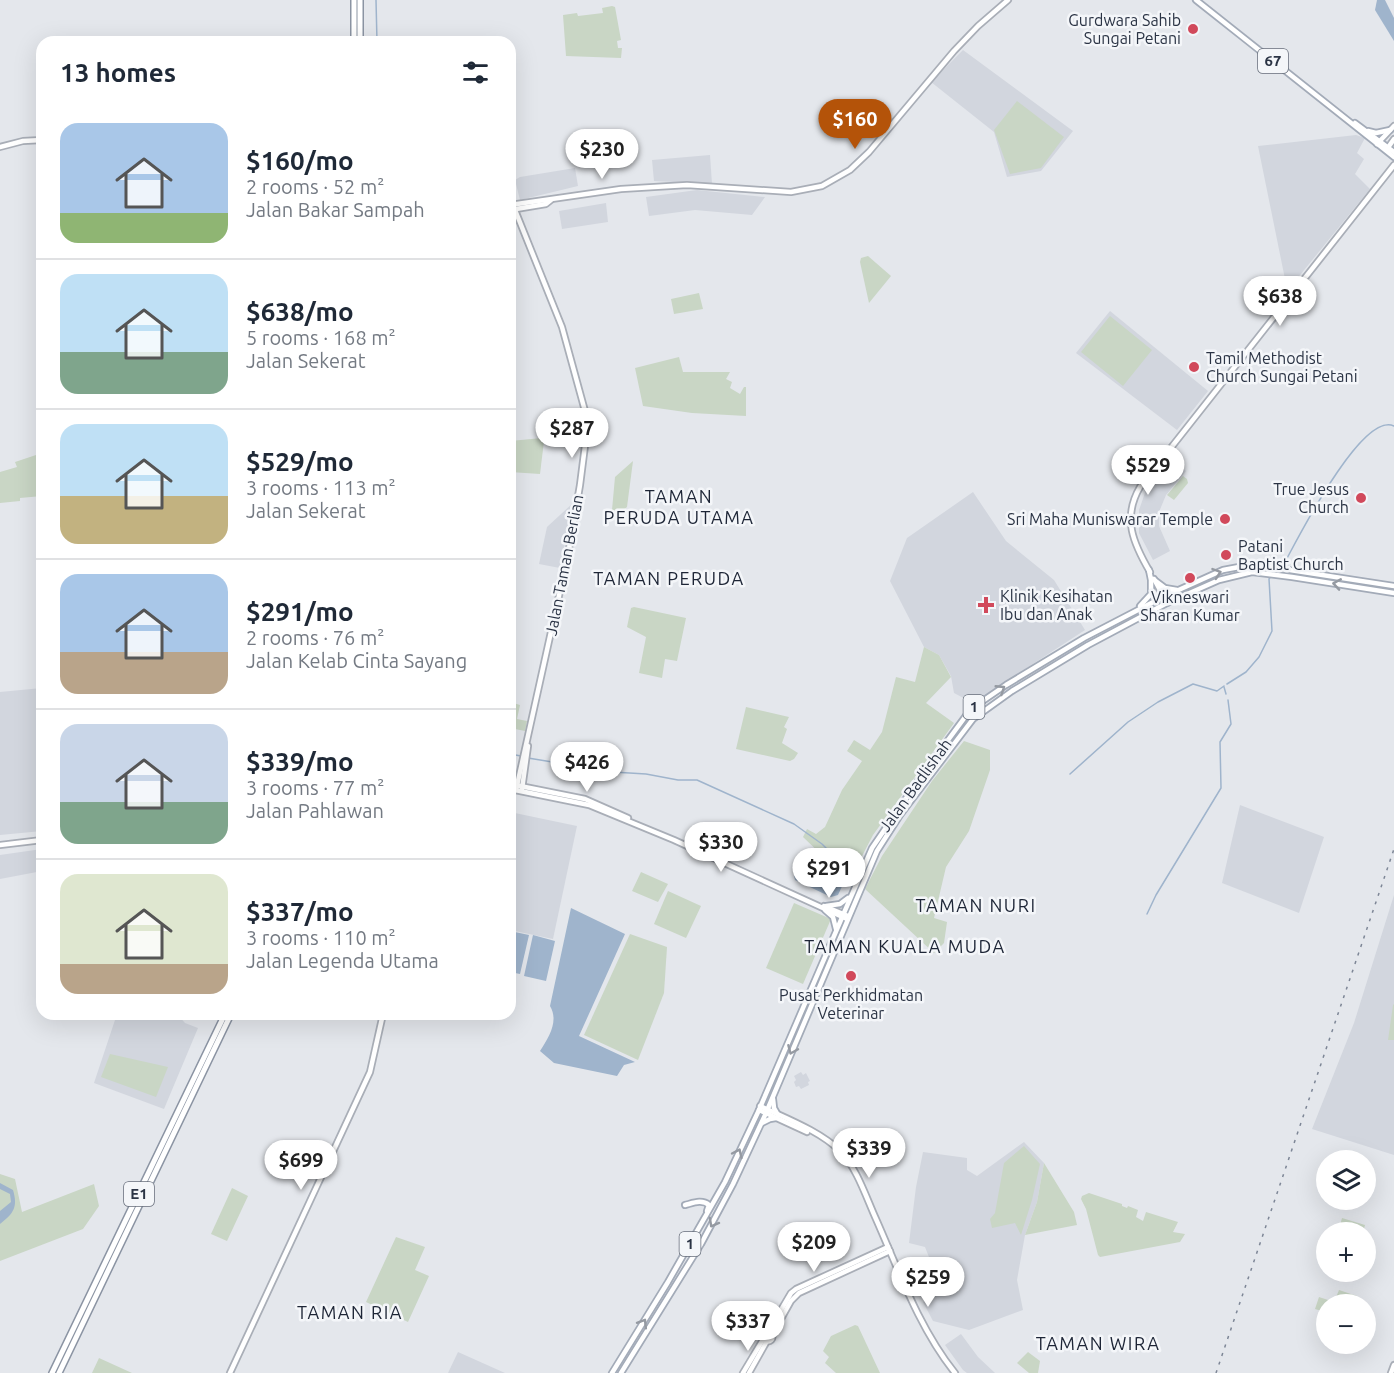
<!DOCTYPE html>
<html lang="en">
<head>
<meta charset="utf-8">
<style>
  :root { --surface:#fff; --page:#f6f6f7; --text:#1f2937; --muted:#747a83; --line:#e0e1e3; --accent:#b45309 }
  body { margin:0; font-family:Ubuntu,sans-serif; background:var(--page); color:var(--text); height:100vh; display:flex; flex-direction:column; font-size:22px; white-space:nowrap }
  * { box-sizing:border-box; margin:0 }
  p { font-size:20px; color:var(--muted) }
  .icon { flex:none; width:33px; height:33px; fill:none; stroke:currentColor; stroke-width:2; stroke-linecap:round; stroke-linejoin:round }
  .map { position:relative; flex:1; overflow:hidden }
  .drawer { position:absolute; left:36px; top:36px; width:480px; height:984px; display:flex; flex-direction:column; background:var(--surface); border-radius:18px; box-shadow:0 6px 24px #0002 }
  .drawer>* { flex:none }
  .controls { position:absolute; left:1316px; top:1150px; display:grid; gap:12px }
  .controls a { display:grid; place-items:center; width:60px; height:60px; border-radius:50%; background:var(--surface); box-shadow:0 6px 24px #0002; font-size:30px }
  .price { position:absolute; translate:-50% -51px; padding:0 14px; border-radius:21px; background:#fff; color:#222; font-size:20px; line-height:39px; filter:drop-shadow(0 2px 3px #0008) }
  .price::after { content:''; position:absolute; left:50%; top:36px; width:18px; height:14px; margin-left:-9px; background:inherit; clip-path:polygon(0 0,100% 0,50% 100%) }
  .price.current { background:var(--accent); color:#fff }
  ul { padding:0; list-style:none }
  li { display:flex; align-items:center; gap:18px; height:150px; padding:0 24px }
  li+li { border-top:2px solid var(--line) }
  li span { display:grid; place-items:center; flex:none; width:168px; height:120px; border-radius:18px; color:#555 }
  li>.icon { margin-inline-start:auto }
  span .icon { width:72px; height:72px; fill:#fffc; stroke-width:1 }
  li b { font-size:26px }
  h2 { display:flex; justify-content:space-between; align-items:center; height:72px; padding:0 24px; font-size:26px }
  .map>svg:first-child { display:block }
  .built { fill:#d2d6de }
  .green { fill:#c9d6c5 }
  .water { fill:#9fb4cc }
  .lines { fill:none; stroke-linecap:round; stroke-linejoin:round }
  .stream { stroke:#9fb4cc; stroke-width:1.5 }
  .secondary-casing { stroke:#a9aeb7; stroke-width:8 }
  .primary-casing { stroke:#a3abb8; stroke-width:8 }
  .highway-casing { stroke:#8b94a3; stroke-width:8 }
  .secondary { stroke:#fff; stroke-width:4.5 }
  .primary { stroke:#fff; stroke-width:4.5 }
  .highway { stroke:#fff; stroke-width:5 }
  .rail { stroke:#7d8696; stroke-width:1.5; stroke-dasharray:3 6; stroke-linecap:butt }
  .oneway { stroke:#959aa2 }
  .poi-dot { fill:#d1495b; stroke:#f4f6f9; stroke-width:2 }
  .labels { text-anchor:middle; stroke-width:5; stroke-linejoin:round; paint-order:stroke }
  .shield { fill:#f4f6f9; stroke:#676e7b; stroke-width:1.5 }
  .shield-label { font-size:15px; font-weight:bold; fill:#2b3445 }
  .poi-label { font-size:16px; fill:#2b3445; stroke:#f4f6f9; text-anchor:end }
  .street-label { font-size:16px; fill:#2b3445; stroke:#f4f6f9 }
  .neighbourhood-label { font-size:18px; letter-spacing:1.5px; fill:#1d2536; stroke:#f4f6f9 }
</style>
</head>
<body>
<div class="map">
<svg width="1394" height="1373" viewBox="0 0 1394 1373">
  <rect width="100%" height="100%" fill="#e4e7ec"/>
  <g class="built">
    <polygon points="963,50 1073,131 1041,171 1007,177 994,132 931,82"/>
    <polygon points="1356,135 1365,138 1357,153 1364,159 1355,174 1370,189 1296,280 1285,279 1258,146"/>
    <polygon points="710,155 712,184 654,181 652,160"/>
    <polygon points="575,168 578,186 520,200 515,180 520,177"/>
    <polygon points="697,190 765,197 752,215 695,210 649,216 646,197"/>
    <polygon points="606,203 608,222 562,229 559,211"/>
    <polygon points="1110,311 1208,391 1177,430 1076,353"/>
    <polygon points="1170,458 1186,471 1166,495 1159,512 1159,526 1170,551 1153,560 1139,533 1139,510 1146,490"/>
    <polygon points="973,492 1006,541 1054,580 1085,630 973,703 954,693 951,676 939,655 924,647 890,581 907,538"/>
    <polygon points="573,503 560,568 539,564 547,527"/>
    <polygon points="42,688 42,831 0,835 0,692"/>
    <polygon points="1240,805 1324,837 1299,913 1222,883"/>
    <polygon points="510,812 577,826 553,939 510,930"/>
    <polygon points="42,849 42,871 0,879 0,855"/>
    <polygon points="1394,895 1394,1155 1312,1129 1354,1023"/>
    <polygon points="117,1014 177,1014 185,1023 198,1028 164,1109 94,1083"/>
    <polygon points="801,1072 803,1075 806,1073 810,1081 808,1082 809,1085 801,1089 799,1086 796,1087 794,1082 796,1080 794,1076"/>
    <polygon points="1024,1142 1044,1163 1037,1202 1025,1235 1017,1280 1023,1310 969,1330 933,1321 923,1302 930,1298 935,1279 929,1257 925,1247 909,1243 916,1187 923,1152 967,1158 967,1170 977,1176"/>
    <polygon points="961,1334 978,1357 995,1373 967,1373 963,1370 945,1345"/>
    <polygon points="458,1352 505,1373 448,1373"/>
  </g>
  <g class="green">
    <polygon points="612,6 615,7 621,40 617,41 618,48 622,48 621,58 566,56 563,15 577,13 578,16 603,13 602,8"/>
    <polygon points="1017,101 1064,137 1041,168 1010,174 994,130"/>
    <polygon points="868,256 891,276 869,303 860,262 861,258"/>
    <polygon points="699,293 703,309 674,314 671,299"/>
    <polygon points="1110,316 1152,350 1123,386 1081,352"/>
    <polygon points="679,357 683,372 730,372 726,379 732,382 730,388 740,394 744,387 746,387 746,416 692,413 643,406 635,368"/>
    <polygon points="542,438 544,441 540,474 510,472 510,441"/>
    <polygon points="42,453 42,496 20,498 20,501 0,503 0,472 17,467 15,462"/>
    <polygon points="633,461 627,507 622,511 612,510 615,477"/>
    <polygon points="1183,476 1187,479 1188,483 1174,500 1167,495"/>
    <polygon points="634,607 686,618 677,661 665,659 662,678 639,673 646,637 627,627 631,608"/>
    <polygon points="924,647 939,655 951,677 926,703 954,723 873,835 849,881 803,837 807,829 816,834 825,827 842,790 862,761 847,751 854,740 870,750 882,732 896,677 915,682"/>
    <polygon points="510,702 520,705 517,719 527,721 525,731 510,728"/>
    <polygon points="746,707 789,717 784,727 787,729 782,743 798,753 794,759 790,761 736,749"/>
    <polygon points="964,741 990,750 990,770 969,831 946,867 934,918 947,922 944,943 934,953 865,889 882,856 932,781"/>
    <polygon points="641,872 668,884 658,902 632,891"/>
    <polygon points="668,891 701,906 686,938 654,924"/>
    <polygon points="794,903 831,919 803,984 766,968"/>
    <polygon points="630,934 667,947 664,993 638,1060 584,1035"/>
    <polygon points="1394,1004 1394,1040 1388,1040 1393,1005"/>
    <polygon points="110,1054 168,1067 156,1097 101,1077"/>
    <polygon points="1024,1146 1040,1164 1032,1200 1021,1235 1015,1223 992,1228 990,1219 995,1213 1004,1163"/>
    <polygon points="1044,1163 1074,1212 1077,1225 1025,1235 1037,1202"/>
    <polygon points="0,1174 15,1179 22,1212 94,1184 99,1206 83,1229 0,1261"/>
    <polygon points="232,1188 248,1196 227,1241 211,1234"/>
    <polygon points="1089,1193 1122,1204 1122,1206 1127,1208 1128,1206 1138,1210 1136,1217 1143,1221 1146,1212 1178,1222 1173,1232 1185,1234 1180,1242 1100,1257 1098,1255 1086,1209 1081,1199 1082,1196"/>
    <polygon points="1342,1218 1365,1225 1363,1233 1338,1233"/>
    <polygon points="396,1237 425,1247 415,1270 429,1276 408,1322 366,1302"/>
    <polygon points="1339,1290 1357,1296 1359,1300 1357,1305 1326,1305 1326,1319 1320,1317 1322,1311 1315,1309 1319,1297 1334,1302"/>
    <polygon points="855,1325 858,1326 880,1373 836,1373 825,1363 829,1357 823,1351 831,1336"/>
    <polygon points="1028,1352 1040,1361 1038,1373 1029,1373 1017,1363"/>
    <polygon points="99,1358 132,1373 92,1373"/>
  </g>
  <g class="water">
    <polygon points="1377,0 1385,0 1394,18 1394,41 1375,10"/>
    <polygon points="810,849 844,882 838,895 831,897 795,880 794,876 806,850"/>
    <path d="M 571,908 L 625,934 L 579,1036 L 635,1062 L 624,1065 L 617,1076 L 554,1063 L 540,1051 C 549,1037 559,1021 550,1006 Z"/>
    <polygon points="510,931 529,935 520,974 510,972"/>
    <polygon points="533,935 555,941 546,981 524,976"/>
    <path d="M 0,1183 L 13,1190 C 18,1207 14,1213 0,1224 L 0,1211 L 11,1202 L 10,1194 L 0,1189 Z"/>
  </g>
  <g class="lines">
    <g class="stream">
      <polyline points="376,0 377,42"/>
      <path d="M 1281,566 L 1285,562 C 1298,538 1362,411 1394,426"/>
      <polyline points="1227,684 1246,672 1259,657 1272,631 1269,579 1271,576"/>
      <polyline points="1224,687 1226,694"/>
      <polyline points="510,754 521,756"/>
      <polyline points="528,758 613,772 646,774 678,780 697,780 794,824 822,844 847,869"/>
      <polyline points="1070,774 1128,722 1158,702 1193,684 1217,691 1224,686"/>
      <polyline points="1147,914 1156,895 1221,788 1220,742 1231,724 1228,700"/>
    </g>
    <g class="secondary-casing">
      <g id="secondary">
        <polyline points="1377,144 1394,126"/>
        <polyline points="0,147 23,141 42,140"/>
        <polyline points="1387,149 1394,139"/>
        <polyline points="510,205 621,189 687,185 791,192 822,186 850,170 869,152 954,51 978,26 1008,0"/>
        <polyline points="510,210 546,204 551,200"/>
        <polyline points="515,210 562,327 588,422 580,485 568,555 516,790"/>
        <path d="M 1150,572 C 1133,543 1122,518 1140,487 L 1394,165"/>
        <polyline points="1154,579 1167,603"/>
        <polyline points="510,784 585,799 628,818"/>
        <polyline points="510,789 589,805 674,840 847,919"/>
        <polyline points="522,789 528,746"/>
        <polyline points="0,845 42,840"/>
        <polyline points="824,906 848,916"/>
        <path d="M 760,1106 C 785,1118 820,1131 840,1151 C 857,1168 866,1197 876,1219 C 899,1271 919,1328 955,1373"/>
        <polyline points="759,1110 807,1132"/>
        <polyline points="768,1332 791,1293 796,1289 888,1247"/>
        <circle cx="768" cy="1337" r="4.5"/>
        <polyline points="772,1335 791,1301 799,1293 890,1251"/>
        <polyline points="230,1373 370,1072 383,1014"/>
        <polyline points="743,1373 764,1338"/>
        <polyline points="749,1373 767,1341"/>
        <polyline points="1391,1373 1394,1365"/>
      </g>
    </g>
    <g class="primary-casing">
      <g id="primary">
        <polyline points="1196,0 1394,157"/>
        <polyline points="1355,123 1394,152"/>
        <polyline points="1368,131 1376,133 1390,130"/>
        <polyline points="1153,579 1165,588 1177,590"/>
        <polyline points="1140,606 1151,594 1151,580 1149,570"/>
        <polyline points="826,906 840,904 848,898"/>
        <polyline points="825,910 833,917 836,929"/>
        <polyline points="773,1099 774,1108 778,1115"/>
        <polyline points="762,1123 770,1119 776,1118"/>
        <path d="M 685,1205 C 693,1203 702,1199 709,1205 L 707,1211"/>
        <polyline points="612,1373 668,1282 725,1182 759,1110 872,848 920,778 971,709 1006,685 1084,638 1163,597 1223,570 1239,567 1263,566 1394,586"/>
        <polyline points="621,1373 701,1244 733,1184 766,1113 877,851 900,815 973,719 1012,691 1088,645 1167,603 1219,580 1252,572 1292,577 1394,593"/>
      </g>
    </g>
    <g class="highway-casing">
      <g id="highway">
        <polyline points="354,42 354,0"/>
        <polyline points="360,42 360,0"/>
        <polyline points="52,1373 225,1014"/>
        <polyline points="59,1373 231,1014"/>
      </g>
    </g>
    <use href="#secondary" class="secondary"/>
    <use href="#primary" class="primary"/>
    <use href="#highway" class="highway"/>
    <polyline class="rail" points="1216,1373 1394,849"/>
  </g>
  <defs><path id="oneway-chevron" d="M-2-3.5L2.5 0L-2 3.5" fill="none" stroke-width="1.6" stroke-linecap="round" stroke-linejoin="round" transform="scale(1.5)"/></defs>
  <g class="oneway">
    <use href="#oneway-chevron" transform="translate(1217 573) rotate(-19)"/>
    <use href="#oneway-chevron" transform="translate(1337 584) rotate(-171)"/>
    <use href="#oneway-chevron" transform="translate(1001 689) rotate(-33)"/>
    <use href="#oneway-chevron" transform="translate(792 1050) rotate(113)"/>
    <use href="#oneway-chevron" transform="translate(738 1153) rotate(-65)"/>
    <use href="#oneway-chevron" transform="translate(713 1223) rotate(119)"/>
    <use href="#oneway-chevron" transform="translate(643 1323) rotate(-58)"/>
  </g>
  <g class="poi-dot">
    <circle cx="1193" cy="29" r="6"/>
    <circle cx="1194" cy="367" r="6"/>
    <circle cx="1361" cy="498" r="6"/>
    <circle cx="1225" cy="519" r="6"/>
    <circle cx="1226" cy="555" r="6"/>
    <circle cx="1190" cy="578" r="6"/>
    <path d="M983 596h6v6h6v6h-6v6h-6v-6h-6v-6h6z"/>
    <circle cx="851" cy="976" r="6"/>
  </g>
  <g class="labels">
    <g class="shield">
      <rect x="1258" y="49" width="30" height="24" rx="4.5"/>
      <rect x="963.5" y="695" width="21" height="24" rx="4.5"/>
      <rect x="124" y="1182" width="30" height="24" rx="4.5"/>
      <rect x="679.5" y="1232" width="21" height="24" rx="4.5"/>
    </g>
    <g class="shield-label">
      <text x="1273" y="66">67</text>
      <text x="974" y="712">1</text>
      <text x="139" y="1199">E1</text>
      <text x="690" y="1249">1</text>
    </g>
    <g class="poi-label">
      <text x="1181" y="26">Gurdwara Sahib<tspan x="1181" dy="18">Sungai Petani</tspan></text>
      <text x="1206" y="364" text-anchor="start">Tamil Methodist<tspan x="1206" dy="18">Church Sungai Petani</tspan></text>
      <text x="1349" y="495">True Jesus<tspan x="1349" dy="18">Church</tspan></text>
      <text x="1213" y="525">Sri Maha Muniswarar Temple</text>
      <text x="1238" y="552" text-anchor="start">Patani<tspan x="1238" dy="18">Baptist Church</tspan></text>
      <text x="1000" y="602" text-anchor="start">Klinik Kesihatan<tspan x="1000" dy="18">Ibu dan Anak</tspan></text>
      <text x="1190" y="603" text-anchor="middle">Vikneswari<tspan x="1190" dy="18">Sharan Kumar</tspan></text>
      <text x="851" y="1001" text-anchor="middle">Pusat Perkhidmatan<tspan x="851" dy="18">Veterinar</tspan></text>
    </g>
    <g class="street-label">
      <text transform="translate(564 565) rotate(-79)" y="6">Jalan Taman Berlian</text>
      <text transform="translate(915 785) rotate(-54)" y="6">Jalan Badlishah</text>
    </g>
    <g class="neighbourhood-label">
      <text x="679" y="503">TAMAN<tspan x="679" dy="21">PERUDA UTAMA</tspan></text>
      <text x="669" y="585">TAMAN PERUDA</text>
      <text x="976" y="912">TAMAN NURI</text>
      <text x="905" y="953">TAMAN KUALA MUDA</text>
      <text x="350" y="1319">TAMAN RIA</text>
      <text x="1098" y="1350">TAMAN WIRA</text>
    </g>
  </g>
</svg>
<div class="controls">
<a><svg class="icon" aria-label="layers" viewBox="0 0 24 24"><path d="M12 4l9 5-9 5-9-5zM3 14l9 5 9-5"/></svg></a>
<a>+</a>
<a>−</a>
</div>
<b class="price current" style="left:855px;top:150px">$160</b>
<b class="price" style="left:602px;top:180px">$230</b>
<b class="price" style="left:1280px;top:327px">$638</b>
<b class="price" style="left:572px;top:459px">$287</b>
<b class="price" style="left:1148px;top:496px">$529</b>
<b class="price" style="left:587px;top:793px">$426</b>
<b class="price" style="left:721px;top:873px">$330</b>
<b class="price" style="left:829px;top:899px">$291</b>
<b class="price" style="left:869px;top:1179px">$339</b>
<b class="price" style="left:301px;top:1191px">$699</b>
<b class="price" style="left:814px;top:1273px">$209</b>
<b class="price" style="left:928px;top:1308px">$259</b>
<b class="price" style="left:748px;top:1352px">$337</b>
<section class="drawer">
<h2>13 homes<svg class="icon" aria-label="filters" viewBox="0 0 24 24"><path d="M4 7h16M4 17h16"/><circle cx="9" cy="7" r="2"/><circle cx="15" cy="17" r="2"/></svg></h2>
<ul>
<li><span style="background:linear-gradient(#a9c7e8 75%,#8fb573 0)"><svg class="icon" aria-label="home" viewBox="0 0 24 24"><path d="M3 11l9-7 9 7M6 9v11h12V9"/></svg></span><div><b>$160/mo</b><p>2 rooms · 52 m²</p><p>Jalan Bakar Sampah</p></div></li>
<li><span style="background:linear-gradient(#bfe0f5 65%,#7fa58c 0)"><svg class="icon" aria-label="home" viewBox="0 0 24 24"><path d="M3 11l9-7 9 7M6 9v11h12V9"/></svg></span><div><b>$638/mo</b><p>5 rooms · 168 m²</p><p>Jalan Sekerat</p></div></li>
<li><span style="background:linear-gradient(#bfe0f5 60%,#c2b280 0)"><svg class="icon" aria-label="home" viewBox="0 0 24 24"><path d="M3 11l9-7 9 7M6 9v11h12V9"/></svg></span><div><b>$529/mo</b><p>3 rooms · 113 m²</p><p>Jalan Sekerat</p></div></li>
<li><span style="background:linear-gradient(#a9c7e8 65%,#b9a48a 0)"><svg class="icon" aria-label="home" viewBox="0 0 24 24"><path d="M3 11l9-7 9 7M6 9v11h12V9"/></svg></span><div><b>$291/mo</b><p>2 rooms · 76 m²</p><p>Jalan Kelab Cinta Sayang</p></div></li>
<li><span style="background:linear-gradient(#c9d6e8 65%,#7fa58c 0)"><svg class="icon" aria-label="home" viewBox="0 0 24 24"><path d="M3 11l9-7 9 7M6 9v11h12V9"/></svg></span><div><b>$339/mo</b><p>3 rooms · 77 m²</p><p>Jalan Pahlawan</p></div></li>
<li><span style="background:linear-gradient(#dfe7d0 75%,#b9a48a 0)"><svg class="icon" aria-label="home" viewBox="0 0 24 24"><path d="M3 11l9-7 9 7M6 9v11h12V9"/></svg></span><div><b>$337/mo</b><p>3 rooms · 110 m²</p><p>Jalan Legenda Utama</p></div></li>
</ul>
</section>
</div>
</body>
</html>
